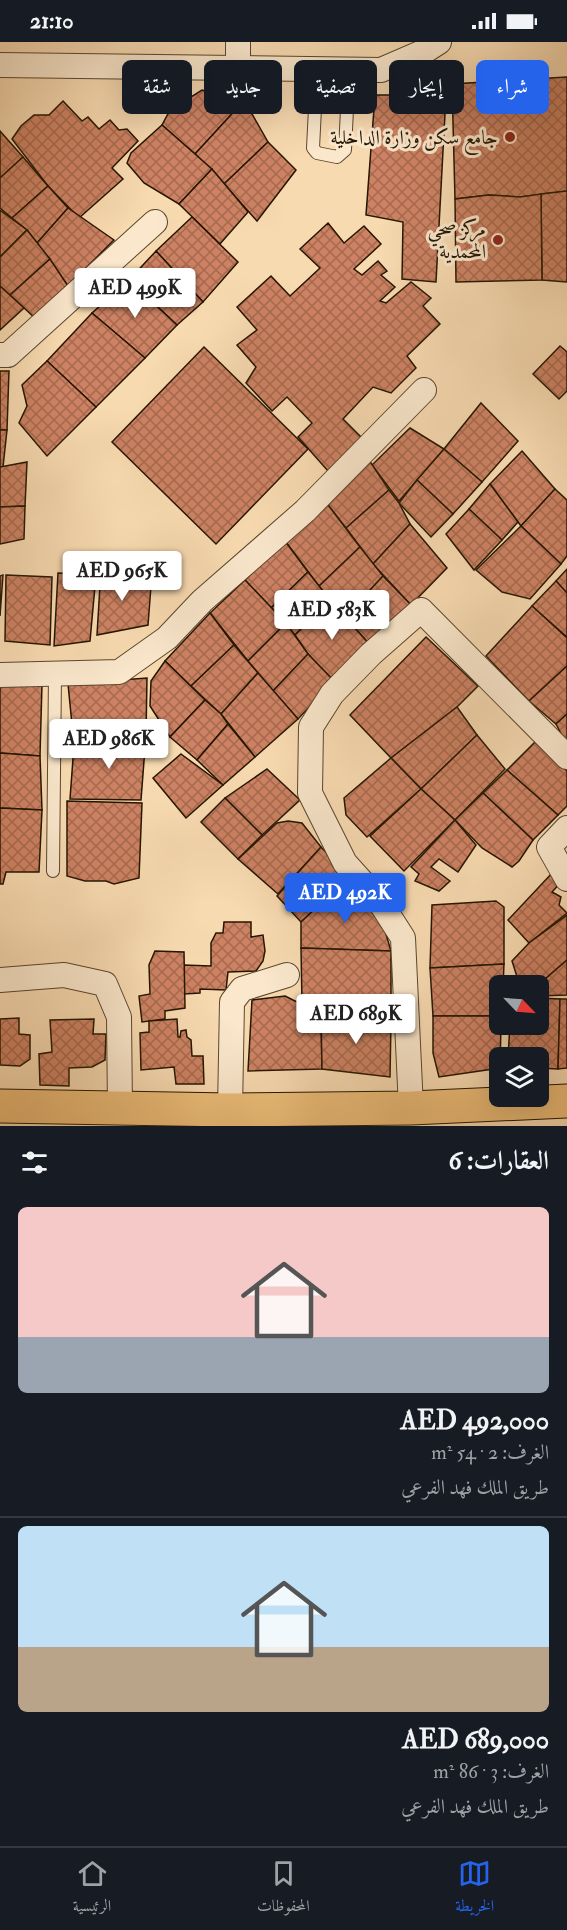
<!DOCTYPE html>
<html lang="ar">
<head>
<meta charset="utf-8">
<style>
  :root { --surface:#171b24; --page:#242831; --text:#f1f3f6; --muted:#9ea1a6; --line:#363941; --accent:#2563eb }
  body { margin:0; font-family:"IM FELL Double Pica",Amiri,serif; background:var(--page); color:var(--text); direction:rtl; height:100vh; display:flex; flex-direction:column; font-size:22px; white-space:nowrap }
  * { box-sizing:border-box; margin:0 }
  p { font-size:20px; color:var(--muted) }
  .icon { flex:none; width:33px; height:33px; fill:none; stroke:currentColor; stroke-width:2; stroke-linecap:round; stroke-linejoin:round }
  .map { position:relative; height:1084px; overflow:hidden; direction:ltr }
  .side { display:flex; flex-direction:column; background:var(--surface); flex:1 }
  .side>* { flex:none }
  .guide { position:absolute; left:18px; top:18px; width:531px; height:54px; direction:rtl; display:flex; gap:12px }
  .needle { width:39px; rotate:115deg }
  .buttons { position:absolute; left:489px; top:933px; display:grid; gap:12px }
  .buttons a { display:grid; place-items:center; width:60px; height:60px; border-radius:9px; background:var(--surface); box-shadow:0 6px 24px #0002; font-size:30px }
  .price { position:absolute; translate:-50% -51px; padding:0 14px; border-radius:6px; background:#fff; color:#222; font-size:20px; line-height:39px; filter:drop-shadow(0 2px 3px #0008) }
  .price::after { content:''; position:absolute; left:50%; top:36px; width:18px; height:14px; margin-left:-9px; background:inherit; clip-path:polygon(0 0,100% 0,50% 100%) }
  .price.current { background:var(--accent); color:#fff }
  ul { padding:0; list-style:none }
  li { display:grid; align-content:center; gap:12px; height:318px; padding:0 18px }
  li+li { border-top:2px solid var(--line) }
  li span { display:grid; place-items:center; height:186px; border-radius:9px; color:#555 }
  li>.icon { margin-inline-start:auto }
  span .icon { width:108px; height:108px; fill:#fffc; stroke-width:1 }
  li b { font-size:26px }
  h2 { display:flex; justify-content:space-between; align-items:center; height:72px; padding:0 18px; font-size:26px }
  .chip { padding:0 21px; border-radius:9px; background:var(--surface); box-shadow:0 6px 24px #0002; font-size:21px; line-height:54px }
  .chip.current { background:var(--accent); color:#fff }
  .status { display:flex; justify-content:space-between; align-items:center; height:42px; padding:0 30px; background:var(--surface); direction:ltr }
  .status svg { height:16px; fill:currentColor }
  .menu { display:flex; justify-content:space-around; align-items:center; height:84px; border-top:2px solid var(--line); background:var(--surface); font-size:16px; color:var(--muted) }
  .menu a { display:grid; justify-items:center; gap:3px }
  .menu .current { color:var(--accent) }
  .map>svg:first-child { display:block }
  .building { fill:url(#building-cross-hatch); stroke:#241602; stroke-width:1.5 }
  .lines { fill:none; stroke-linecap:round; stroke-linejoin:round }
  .service-casing { stroke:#59472e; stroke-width:14 }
  .minor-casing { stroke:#59472e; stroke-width:26 }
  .primary-casing { stroke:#241602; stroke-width:35 }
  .service { stroke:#fae7cc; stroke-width:12 }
  .minor { stroke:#fae7cc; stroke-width:24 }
  .primary { stroke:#ecbd78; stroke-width:33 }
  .poi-dot { fill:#8f2418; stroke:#fae7cc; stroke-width:2 }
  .labels { text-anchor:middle; stroke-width:6; stroke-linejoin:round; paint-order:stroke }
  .poi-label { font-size:20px; fill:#241602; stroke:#fae7cc; text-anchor:end }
</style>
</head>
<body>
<div class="status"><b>21:10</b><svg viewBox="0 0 49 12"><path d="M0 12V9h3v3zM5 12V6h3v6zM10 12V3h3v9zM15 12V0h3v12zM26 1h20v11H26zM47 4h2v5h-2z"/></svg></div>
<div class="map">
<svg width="567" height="1084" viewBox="0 0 567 1084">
  <defs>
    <pattern id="building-cross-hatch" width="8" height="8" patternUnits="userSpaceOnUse" patternTransform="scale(1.5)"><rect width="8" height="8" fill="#cd8263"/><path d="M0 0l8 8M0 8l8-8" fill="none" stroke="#a6694f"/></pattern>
  </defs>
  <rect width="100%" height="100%" fill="#f8dab1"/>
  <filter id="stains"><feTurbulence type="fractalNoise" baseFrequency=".00333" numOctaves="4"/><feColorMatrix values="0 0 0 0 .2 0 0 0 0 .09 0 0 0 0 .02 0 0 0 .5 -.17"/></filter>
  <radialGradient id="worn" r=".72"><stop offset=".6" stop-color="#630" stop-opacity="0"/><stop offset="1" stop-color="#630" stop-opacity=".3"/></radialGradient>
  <g class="building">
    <polygon points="567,35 567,149 520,155 489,153 455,157 452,42"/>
    <polygon points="202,48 241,62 195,112 162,83 170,68"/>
    <polygon points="375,53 446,53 436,240 402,237 403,180 366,173"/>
    <polygon points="63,59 82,79 88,75 99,87 110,78 119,88 127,87 138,99 112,126 123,137 79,176 48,144 12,97 21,84 34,73 49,73"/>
    <polygon points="241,62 252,72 268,100 224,142 195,112"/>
    <polygon points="162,83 212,127 179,162 144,141 127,121 131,111"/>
    <polygon points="0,89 23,115 0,136"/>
    <polygon points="268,100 296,128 257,179 224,142"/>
    <polygon points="23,115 48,144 12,176 0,166 0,136"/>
    <polygon points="212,127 248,170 220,202 179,162"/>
    <polygon points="48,144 68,166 37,201 27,188 12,176"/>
    <polygon points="567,149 567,240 542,238 541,152"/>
    <polygon points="541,152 542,238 456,240 455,157 489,153 520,155"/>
    <polygon points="68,166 114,198 68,244 37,201"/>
    <polygon points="0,168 27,188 0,215"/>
    <polygon points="192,175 238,220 203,260 156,209"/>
    <polygon points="328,181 344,201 364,184 381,202 354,227 362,233 378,219 387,229 381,233 395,245 380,259 386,261 411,240 431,256 423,264 440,282 407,314 416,326 391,351 373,345 343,377 363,397 328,429 298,395 312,381 287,355 272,369 246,341 256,325 237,303 257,288 237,265 271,234 290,254 320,226 300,207"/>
    <polygon points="27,188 50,217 10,253 0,244 0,215"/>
    <polygon points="156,209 203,260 177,283 129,238"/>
    <polygon points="50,217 68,244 37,278 10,253"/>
    <polygon points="129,238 177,283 145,316 92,271"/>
    <polygon points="0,244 24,266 0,288"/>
    <polygon points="92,271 145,316 96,365 47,319"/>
    <polygon points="560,304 567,310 567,349 559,357 533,332"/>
    <polygon points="204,305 308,407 216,502 112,400"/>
    <polygon points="47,319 96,365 47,414 19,381 27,364 22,343"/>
    <polygon points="0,329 9,329 7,388 0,388"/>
    <polygon points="481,361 518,399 482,440 444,407"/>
    <polygon points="410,386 444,407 399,459 372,423"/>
    <polygon points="0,388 7,388 3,425 0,425"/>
    <polygon points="444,407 482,440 453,472 417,438"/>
    <polygon points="522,409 555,447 521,484 490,442"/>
    <polygon points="367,415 389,448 346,486 325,459"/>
    <polygon points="27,420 25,464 0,465 0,425"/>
    <polygon points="417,438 453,472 431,495 399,461"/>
    <polygon points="490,442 518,480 502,498 469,467"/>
    <polygon points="555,447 567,458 567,514 561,522 521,484"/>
    <polygon points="389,448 399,461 410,482 373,522 346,486"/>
    <polygon points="325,459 360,505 319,544 285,499"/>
    <polygon points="25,464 24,497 0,502 0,465"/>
    <polygon points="469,467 502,498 474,528 446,492"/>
    <polygon points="410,482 447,526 411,563 373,522"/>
    <polygon points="521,484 561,522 530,557 502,550 476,528"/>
    <polygon points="285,499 308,530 271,566 245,538"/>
    <polygon points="360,505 383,534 345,575 319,544"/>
    <polygon points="101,527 135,528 133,541 151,544 148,583 97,593"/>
    <polygon points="567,527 567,551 556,539"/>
    <polygon points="308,530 330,558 295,593 271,566"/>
    <polygon points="58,531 96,533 90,599 54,604"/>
    <polygon points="3,533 0,574 0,534"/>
    <polygon points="6,533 52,535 50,603 5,599"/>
    <polygon points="383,534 411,563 370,603 345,575"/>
    <polygon points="245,538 286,581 248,619 210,571"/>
    <polygon points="556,539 567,551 567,595 532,564"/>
    <polygon points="330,558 370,603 334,639 308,612 295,593"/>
    <polygon points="532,564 567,596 567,624 529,659 486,614"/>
    <polygon points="210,571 234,603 191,644 165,619"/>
    <polygon points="286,581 308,612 273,649 248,619"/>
    <polygon points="426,595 478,644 457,665 391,716 350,673"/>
    <polygon points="234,603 258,631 221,672 191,644"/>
    <polygon points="308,612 334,639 298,677 273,649"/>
    <polygon points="165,619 205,658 170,695 150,664 151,639"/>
    <polygon points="567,624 567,672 556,682 529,659"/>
    <polygon points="258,631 298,677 255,715 221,672"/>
    <polygon points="147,636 146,693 74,703 68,642"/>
    <polygon points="0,642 42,642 40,714 0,711"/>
    <polygon points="205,658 221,672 228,682 197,718 170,695"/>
    <polygon points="457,665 477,693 421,747 391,716"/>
    <polygon points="567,672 567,703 556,682"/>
    <polygon points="228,682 255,715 223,743 197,718"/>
    <polygon points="146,693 141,758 70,757 74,703"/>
    <polygon points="477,693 505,727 455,778 421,747"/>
    <polygon points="535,700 567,729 567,764 558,773 507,728"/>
    <polygon points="0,711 40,714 42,768 0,766"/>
    <polygon points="181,712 223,743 186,776 153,736"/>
    <polygon points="391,716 421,747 367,795 346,773 344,756"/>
    <polygon points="267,727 300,758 262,793 225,756"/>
    <polygon points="507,728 558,773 533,798 483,751"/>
    <polygon points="421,747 455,778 404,829 370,794"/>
    <polygon points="483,751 533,798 519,819 512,825 482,806 455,778"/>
    <polygon points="225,756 262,793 238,817 201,780"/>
    <polygon points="67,759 142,761 139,836 114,842 106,839 85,839 67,834"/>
    <polygon points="0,766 42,768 39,830 6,830 3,842 0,842"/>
    <polygon points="455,778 476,803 458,830 439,817 431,825 450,839 439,849 415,839 419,832 411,825"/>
    <polygon points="288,779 302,781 321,805 278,852 238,817 277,781"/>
    <polygon points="321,805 349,835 301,880 277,854"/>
    <polygon points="554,829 564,837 552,850 561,855 559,863 567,871 529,901 508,878"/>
    <polygon points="335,848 354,848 377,862 391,909 301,906 301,880"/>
    <polygon points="496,859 504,865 504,922 430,926 432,863"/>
    <polygon points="567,873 567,918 537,944 520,944 512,919 529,901"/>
    <polygon points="224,880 251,880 251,895 263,893 265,909 263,919 256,929 228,930 226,948 200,947 200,951 184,952 184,923 211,924 211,901 216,891 223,891"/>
    <polygon points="301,906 391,909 391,979 321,972 302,962"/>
    <polygon points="155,909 184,910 185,966 165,969 165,977 142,980 139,954 150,952 149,923"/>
    <polygon points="567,918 567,953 538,954 537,944"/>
    <polygon points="504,922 503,944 500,944 500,974 433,974 430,926"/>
    <polygon points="285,954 321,972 322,1027 248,1029 252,958"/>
    <polygon points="538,956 560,957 558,1027 538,1026 538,1016 508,1016 510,982 538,982"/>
    <polygon points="560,957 567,957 567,1026 558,1027"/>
    <polygon points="321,972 391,979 390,1035 322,1027"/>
    <polygon points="433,974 500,974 500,982 501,982 500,1026 439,1035 433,1011"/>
    <polygon points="19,976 19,992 30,993 30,1017 20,1024 0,1023 0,977"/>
    <polygon points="94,977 93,992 106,992 105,1018 92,1025 69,1026 69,1044 40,1043 39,1012 52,1010 50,978"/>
    <polygon points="177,977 178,995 180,995 181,989 186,988 187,995 191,998 192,1014 203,1014 204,1042 176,1042 174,1025 141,1028 140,991 149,990 149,979"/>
  </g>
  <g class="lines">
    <g class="service-casing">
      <g id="service">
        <polyline points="317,27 313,106 317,111 337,115 345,108 349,27"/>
        <polyline points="53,829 55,631"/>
      </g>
    </g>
    <g class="minor-casing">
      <g id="minor">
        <polyline points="238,0 238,27"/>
        <polyline points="0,23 381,28 425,9 439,0"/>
        <polyline points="0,313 8,313 155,180"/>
        <polyline points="0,633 119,630 167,596 202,559 305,469 424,348"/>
        <polyline points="567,786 549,805 567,837"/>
        <polyline points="0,938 64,933 105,942 119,975 120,1067"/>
        <polyline points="411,1066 403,896 380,860 345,821 310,751 311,685 332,652 371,612 421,568 567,715"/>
        <polyline points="230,1068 232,960 242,947 287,933"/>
      </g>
    </g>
    <g class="primary-casing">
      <polyline id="primary" points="0,1064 230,1068 411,1066 567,1059"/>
    </g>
    <use href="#service" class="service"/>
    <use href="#minor" class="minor"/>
    <use href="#primary" class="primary"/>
  </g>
  <g class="poi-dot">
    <circle cx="510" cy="95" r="6"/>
    <circle cx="498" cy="198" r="6"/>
  </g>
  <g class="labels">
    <g class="poi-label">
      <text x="498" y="102">جامع سكن وزارة الداخلية</text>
      <text x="486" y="193">مركز صحي<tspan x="486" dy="23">المحمدية</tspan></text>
    </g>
  </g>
  <rect width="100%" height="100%" filter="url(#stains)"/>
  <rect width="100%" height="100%" fill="url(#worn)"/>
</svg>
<div class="buttons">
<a><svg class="needle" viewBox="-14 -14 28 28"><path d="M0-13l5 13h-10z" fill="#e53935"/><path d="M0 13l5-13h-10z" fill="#9ea1a6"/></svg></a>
<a><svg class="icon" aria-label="layers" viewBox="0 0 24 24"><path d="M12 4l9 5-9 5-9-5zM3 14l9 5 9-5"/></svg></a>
</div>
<b class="price" style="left:135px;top:277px">AED 499K</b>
<b class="price" style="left:122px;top:560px">AED 965K</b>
<b class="price" style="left:332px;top:599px">AED 583K</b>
<b class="price" style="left:109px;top:728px">AED 986K</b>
<b class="price current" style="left:345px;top:882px">AED 492K</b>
<b class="price" style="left:356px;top:1003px">AED 689K</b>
<div class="guide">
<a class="chip current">شراء</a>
<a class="chip">إيجار</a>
<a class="chip">تصفية</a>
<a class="chip">جديد</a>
<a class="chip">شقة</a>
</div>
</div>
<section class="side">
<h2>العقارات: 6<svg class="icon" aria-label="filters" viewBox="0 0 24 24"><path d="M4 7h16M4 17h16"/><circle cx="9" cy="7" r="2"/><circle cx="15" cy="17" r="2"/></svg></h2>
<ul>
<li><span style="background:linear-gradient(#f6c9c9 70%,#9aa5b1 0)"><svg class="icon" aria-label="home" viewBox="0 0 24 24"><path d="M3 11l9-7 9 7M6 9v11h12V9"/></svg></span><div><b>AED 492,000</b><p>الغرف: 2 · 54 m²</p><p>طريق الملك فهد الفرعي</p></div></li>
<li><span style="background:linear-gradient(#bfe0f5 65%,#b9a48a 0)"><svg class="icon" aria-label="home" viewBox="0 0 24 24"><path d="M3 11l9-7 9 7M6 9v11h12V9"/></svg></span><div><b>AED 689,000</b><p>الغرف: 3 · 86 m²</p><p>طريق الملك فهد الفرعي</p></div></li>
</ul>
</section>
<nav class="menu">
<a class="current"><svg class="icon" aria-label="map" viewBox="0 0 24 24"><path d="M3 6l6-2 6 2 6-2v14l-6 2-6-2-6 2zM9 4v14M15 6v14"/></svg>الخريطة</a>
<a><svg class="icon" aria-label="saved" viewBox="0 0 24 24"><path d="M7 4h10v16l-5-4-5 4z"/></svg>المحفوظات</a>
<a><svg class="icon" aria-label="home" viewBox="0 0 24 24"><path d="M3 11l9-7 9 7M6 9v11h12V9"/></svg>الرئيسية</a>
</nav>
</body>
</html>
